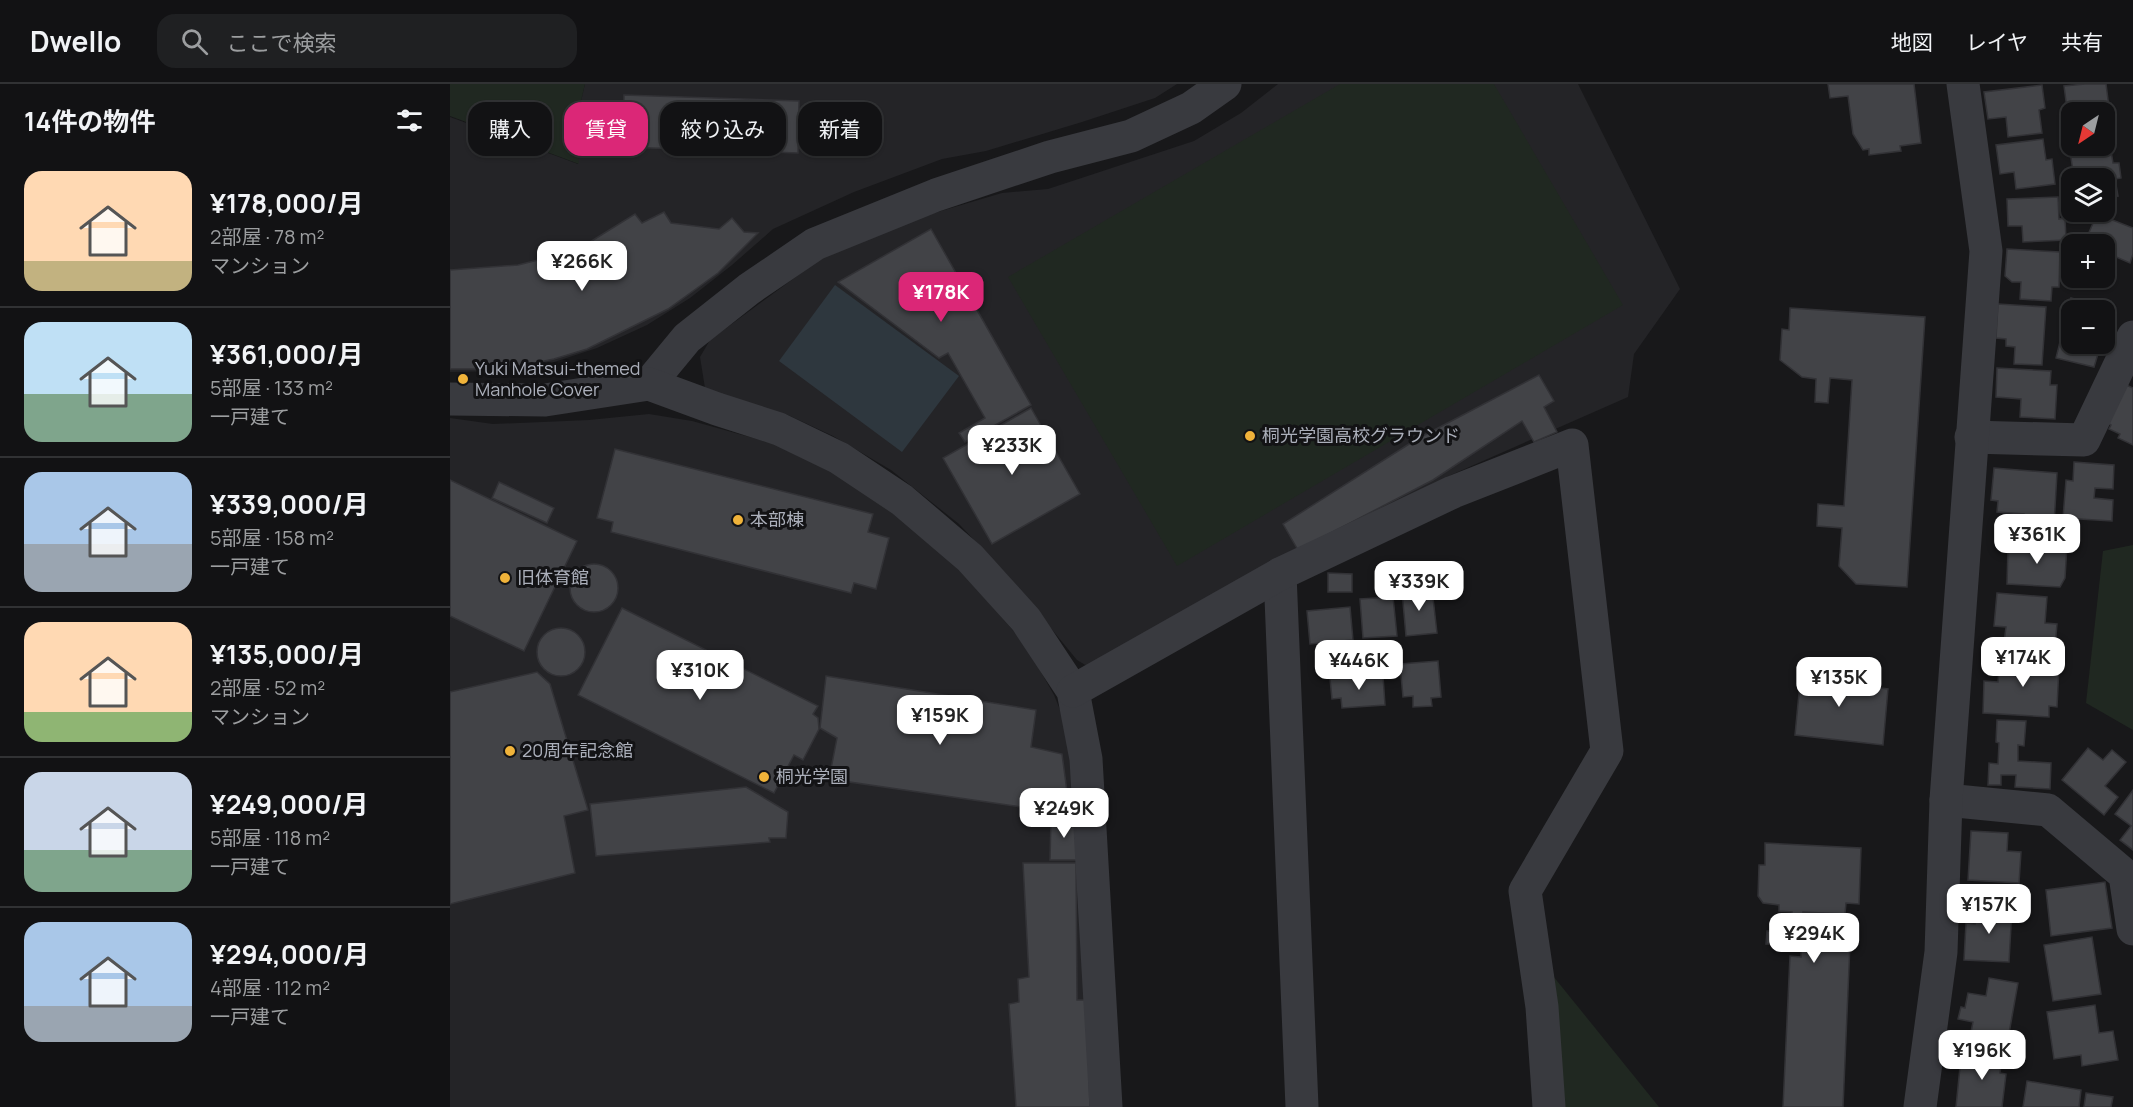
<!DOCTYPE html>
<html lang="ja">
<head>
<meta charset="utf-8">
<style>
  :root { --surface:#121214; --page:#1f2022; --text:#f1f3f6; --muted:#9c9ea0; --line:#313234; --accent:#db2777 }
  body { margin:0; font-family:Manrope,"Noto Sans JP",sans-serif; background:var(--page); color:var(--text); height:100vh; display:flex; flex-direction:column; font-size:22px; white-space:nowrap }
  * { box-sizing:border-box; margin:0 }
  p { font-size:20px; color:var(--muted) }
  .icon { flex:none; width:33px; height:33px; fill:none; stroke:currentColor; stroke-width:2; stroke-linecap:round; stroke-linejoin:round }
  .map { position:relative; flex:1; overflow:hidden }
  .side { display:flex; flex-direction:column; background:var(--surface); width:450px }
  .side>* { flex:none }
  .guide { position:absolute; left:18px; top:18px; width:570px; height:54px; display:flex; gap:12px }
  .needle { width:39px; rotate:215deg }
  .buttons { position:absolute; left:1611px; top:18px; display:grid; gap:12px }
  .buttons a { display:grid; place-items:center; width:54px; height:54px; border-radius:12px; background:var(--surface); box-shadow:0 2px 4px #0004,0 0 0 2px var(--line); font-size:30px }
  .price { position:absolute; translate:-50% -51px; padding:0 14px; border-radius:12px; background:#fff; color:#222; font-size:20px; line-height:39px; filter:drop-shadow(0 2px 3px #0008) }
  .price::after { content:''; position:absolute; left:50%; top:36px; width:18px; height:14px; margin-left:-9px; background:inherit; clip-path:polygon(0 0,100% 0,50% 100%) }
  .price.on { background:var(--accent); color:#fff }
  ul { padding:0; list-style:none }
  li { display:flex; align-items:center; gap:18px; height:150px; padding:0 24px }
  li+li { border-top:2px solid var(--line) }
  li span { display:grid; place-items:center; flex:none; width:168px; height:120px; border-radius:18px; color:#555 }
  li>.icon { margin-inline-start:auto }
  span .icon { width:72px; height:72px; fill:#fffc; stroke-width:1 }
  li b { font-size:26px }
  h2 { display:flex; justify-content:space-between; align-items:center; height:72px; padding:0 24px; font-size:26px }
  .pill { padding:0 21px; border-radius:18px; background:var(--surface); box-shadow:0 2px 4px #0004,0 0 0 2px var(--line); font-size:21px; line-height:54px }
  .pill.on { background:var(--accent); color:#fff }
  header { display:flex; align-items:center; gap:36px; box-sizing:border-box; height:84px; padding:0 30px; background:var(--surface); border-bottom:2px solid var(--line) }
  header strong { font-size:28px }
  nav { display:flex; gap:33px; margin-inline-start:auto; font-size:21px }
  .search { width:420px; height:54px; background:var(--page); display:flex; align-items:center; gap:15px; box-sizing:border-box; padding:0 21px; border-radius:18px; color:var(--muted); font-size:22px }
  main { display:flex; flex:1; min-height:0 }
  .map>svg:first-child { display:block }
  .built { fill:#242427 }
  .green { fill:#202821 }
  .water { fill:#2e373e }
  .building { fill:#424347; stroke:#323236; stroke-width:1.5 }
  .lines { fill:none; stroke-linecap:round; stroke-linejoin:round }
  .minor { stroke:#393a3f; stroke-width:33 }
  .poi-dot { fill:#f0b33a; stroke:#131315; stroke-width:2 }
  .labels { text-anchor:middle; stroke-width:6; stroke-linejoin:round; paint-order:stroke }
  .poi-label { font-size:18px; fill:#abafba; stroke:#131315; text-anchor:start }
</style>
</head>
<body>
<header>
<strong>Dwello</strong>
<div class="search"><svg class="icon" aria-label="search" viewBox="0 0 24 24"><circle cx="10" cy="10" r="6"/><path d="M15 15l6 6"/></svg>ここで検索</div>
<nav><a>地図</a><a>レイヤ</a><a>共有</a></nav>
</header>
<main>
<section class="side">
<h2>14件の物件<svg class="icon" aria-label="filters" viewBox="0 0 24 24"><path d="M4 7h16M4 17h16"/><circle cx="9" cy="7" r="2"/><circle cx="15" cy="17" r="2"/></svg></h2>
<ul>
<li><span style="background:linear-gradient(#ffd9b3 75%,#c2b280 0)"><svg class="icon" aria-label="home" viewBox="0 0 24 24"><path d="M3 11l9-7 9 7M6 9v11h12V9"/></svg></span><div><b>¥178,000/月</b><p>2部屋 · 78 m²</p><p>マンション</p></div></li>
<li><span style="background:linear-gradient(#bfe0f5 60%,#7fa58c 0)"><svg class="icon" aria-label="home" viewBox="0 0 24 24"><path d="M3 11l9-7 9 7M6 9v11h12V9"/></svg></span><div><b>¥361,000/月</b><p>5部屋 · 133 m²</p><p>一戸建て</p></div></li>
<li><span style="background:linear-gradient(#a9c7e8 60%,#9aa5b1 0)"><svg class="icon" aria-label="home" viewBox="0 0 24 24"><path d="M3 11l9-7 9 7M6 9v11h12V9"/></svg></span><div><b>¥339,000/月</b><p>5部屋 · 158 m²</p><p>一戸建て</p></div></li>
<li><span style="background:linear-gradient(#ffd9b3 75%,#8fb573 0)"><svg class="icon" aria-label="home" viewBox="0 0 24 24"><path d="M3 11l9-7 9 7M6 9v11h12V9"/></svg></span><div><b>¥135,000/月</b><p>2部屋 · 52 m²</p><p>マンション</p></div></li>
<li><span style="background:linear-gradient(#c9d6e8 65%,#7fa58c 0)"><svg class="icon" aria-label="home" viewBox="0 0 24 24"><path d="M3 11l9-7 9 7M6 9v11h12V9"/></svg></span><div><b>¥249,000/月</b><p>5部屋 · 118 m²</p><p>一戸建て</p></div></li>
<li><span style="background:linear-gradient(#a9c7e8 70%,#9aa5b1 0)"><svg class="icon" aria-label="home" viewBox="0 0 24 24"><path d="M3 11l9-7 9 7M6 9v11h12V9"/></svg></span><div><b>¥294,000/月</b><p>4部屋 · 112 m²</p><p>一戸建て</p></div></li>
</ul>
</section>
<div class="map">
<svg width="1683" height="1023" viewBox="0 0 1683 1023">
  <rect width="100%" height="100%" fill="#18181a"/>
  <g class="built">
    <polygon points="135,0 727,0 705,14 632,38 536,67 492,75 404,108 323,145 282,181 240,214 197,241 147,264 95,281 54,287 0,288 0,33 128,80 125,42"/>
    <polygon points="828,0 1128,0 1230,205 1184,270 1178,313 1001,391 637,582 627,576 558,492 509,440 441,386 383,352 338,331 263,311 255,304 250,273 260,256 381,167 474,132 552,109 598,105 744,57 791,29"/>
    <polygon points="199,330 242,337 332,362 394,390 451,431 511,487 575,560 604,611 622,655 644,1023 0,1023 0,334 43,340 139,336"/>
  </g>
  <g class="green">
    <polygon points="0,0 135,0 125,42 129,80 0,32"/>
    <polygon points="890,0 1044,0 1173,221 727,482 558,193"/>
    <polygon points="1683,461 1683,646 1636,619 1653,467"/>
    <polygon points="1099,887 1209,1023 1113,1023"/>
  </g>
  <polygon class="water" points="385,201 509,292 452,368 329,277"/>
  <g class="building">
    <polygon points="1378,0 1464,0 1471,59 1450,62 1451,67 1419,71 1419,65 1413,66 1403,50 1398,12 1380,14"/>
    <polygon points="1635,0 1656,0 1661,39 1654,40 1654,28 1622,28 1621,55 1614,2"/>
    <polygon points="1592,1 1595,24 1589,26 1592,49 1558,53 1556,33 1538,35 1534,8"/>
    <polygon points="174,11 349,17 348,69 173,63"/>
    <polygon points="1593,55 1596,76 1602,75 1605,100 1566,105 1564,88 1550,90 1546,61"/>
    <polygon points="1660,61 1663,79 1669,79 1671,94 1665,95 1668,112 1654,114 1654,94 1624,94 1620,67"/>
    <polygon points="1608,113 1609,135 1615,134 1616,156 1573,158 1572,142 1558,142 1557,115"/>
    <polygon points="214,128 221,139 269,145 282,134 294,148 308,149 268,189 218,225 137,265 104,275 70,282 35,285 0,285 0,186 68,181 96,174 140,158 185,130 192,139"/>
    <polygon points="1647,130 1683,144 1683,170 1680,179 1657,169 1654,175 1654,160 1634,160"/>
    <polygon points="481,145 581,321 515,358 509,349 535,334 498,269 489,274 388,198"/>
    <polygon points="1557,165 1610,168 1609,203 1602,203 1601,217 1570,215 1571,198 1562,198 1555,192"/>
    <polygon points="1621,214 1656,223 1654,230 1654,226 1622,226 1622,260 1651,260 1644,283 1606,274"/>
    <polygon points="1548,220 1596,223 1592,281 1564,280 1565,263 1556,262 1556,255 1546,254"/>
    <polygon points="1340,224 1475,233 1457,503 1406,500 1389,482 1392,444 1367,442 1368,420 1394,422 1402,296 1380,294 1378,319 1365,318 1366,295 1352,293 1330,276 1332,245 1339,246"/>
    <polygon points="1547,284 1601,287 1600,301 1607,301 1605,335 1570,333 1571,315 1546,313"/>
    <polygon points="1089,291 1104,317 1094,323 1107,348 1084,358 1072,337 983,396 848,466 833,440 967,355"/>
    <polygon points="1674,300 1683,304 1683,361 1668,354 1670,350 1659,345 1661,341 1655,337"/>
    <polygon points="581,324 630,410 542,460 493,374"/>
    <polygon points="165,365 423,430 418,448 439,454 426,505 404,499 401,509 161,448 163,438 147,434"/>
    <polygon points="1624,378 1664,381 1663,405 1645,404 1644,414 1663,416 1662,437 1613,434 1616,396 1623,397"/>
    <polygon points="1544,384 1607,389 1604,441 1573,439 1574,430 1547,428 1548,417 1541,416"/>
    <polygon points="0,396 127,457 74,567 0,532"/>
    <polygon points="49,398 104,424 97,439 42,414"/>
    <polygon points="1584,459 1617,461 1615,494 1610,503 1557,500 1558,463 1583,464"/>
    <circle cx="144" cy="504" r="24"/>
    <polygon points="878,489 902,490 902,508 878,508"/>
    <polygon points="982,505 987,549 956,552 952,507"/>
    <polygon points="1547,509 1597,513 1595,539 1607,540 1605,563 1554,559 1556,543 1544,542"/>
    <polygon points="943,513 947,552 913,554 910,515"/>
    <polygon points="900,523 903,556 860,560 857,527"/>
    <polygon points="172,524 368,622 363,630 368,634 369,645 353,676 344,671 324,709 128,611"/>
    <circle cx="111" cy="568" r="24"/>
    <polygon points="1550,573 1602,576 1602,583 1609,583 1607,623 1599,622 1599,633 1533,629 1534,597 1548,598"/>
    <polygon points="988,577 991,613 981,614 982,622 963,623 963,612 953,613 950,580"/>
    <polygon points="1352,578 1384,581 1382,598 1438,605 1433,661 1345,651"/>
    <polygon points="87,588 100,600 138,726 114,732 125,789 0,820 0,608"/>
    <polygon points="376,592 586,626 581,663 612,670 620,730 379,695 387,654 370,644"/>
    <polygon points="933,592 935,621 892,624 891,614 882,615 880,595"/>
    <polygon points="1547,636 1576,637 1574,662 1568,661 1568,677 1601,679 1600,705 1565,703 1566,691 1551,691 1551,701 1538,701 1539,679 1548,680 1549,659 1546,658"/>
    <polygon points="1638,664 1653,676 1662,666 1676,678 1655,702 1668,713 1654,731 1612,696"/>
    <polygon points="296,703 338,728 336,754 319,754 320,758 146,772 140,720"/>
    <polygon points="1683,706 1683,766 1670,756 1681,742 1665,730"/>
    <polygon points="601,734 627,734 627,776 600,776"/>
    <polygon points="1521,747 1558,749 1557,767 1571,768 1569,799 1518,796"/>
    <polygon points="1315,759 1411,764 1409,820 1396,819 1395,830 1353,828 1353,834 1401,837 1393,1023 1333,1023 1340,872 1351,873 1351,862 1316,860 1317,847 1341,848 1342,828 1329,827 1329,821 1313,819 1308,812 1309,781 1315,781"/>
    <polygon points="573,779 626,779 627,916 637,916 640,1023 566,1023 559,920 569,918 568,895 579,893"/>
    <polygon points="1655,798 1662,844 1601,852 1596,806"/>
    <polygon points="1525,822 1562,824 1559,878 1514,876 1516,839 1525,840"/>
    <polygon points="1642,853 1651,910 1603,917 1594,861"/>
    <polygon points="1539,894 1568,899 1558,955 1521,948 1523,938 1508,935 1511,923 1515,924 1518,909 1536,912"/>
    <polygon points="1645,921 1649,949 1663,947 1668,976 1632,982 1631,971 1604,975 1597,928"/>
    <polygon points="1526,964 1553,967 1550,989 1556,990 1552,1023 1506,1023 1510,983 1523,984"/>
    <polygon points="1577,997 1631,1006 1629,1023 1573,1023"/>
    <polygon points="1636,1009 1663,1013 1661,1023 1634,1023"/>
  </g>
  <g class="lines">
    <g class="minor">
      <polyline points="199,300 237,254 299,205 365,160 486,111 600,73 681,52 741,24 775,0"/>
      <polyline points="0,315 95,316 199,300 267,325 329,345 389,374 452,416 520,474 576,536 623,607 636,675 656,1023"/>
      <polyline points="1521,353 1634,356 1683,253"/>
      <polyline points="830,490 852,1023"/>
      <polyline points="623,607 830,490 1003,408 1122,361 1157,667 1075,807 1092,923 1099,1023"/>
      <polyline points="1496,716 1598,726 1675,791 1683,845"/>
      <polyline points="1470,1023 1491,868 1496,716 1536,167 1513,0"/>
    </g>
  </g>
  <g class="poi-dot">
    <circle cx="13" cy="295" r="6"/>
    <circle cx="800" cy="352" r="6"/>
    <circle cx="288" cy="436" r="6"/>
    <circle cx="55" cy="494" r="6"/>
    <circle cx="60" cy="667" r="6"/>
    <circle cx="314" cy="693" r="6"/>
  </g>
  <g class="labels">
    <g class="poi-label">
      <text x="25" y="291">Yuki Matsui-themed<tspan x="25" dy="21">Manhole Cover</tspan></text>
      <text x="812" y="358">桐光学園高校グラウンド</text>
      <text x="300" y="442">本部棟</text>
      <text x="67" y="500">旧体育館</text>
      <text x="72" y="673">20周年記念館</text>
      <text x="326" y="699">桐光学園</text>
    </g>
  </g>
</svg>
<div class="buttons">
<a><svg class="needle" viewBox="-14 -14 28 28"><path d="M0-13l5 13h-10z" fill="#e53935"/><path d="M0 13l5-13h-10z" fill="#9c9ea0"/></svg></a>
<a><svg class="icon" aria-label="layers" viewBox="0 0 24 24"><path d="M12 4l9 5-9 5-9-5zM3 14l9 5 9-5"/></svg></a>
<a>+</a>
<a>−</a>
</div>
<b class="price" style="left:132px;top:208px">¥266K</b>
<b class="price on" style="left:491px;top:239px">¥178K</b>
<b class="price" style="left:562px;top:392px">¥233K</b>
<b class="price" style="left:1587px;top:481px">¥361K</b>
<b class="price" style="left:969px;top:528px">¥339K</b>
<b class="price" style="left:1573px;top:604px">¥174K</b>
<b class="price" style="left:909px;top:607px">¥446K</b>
<b class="price" style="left:250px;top:617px">¥310K</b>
<b class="price" style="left:1389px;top:624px">¥135K</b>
<b class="price" style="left:490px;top:662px">¥159K</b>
<b class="price" style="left:614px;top:755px">¥249K</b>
<b class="price" style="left:1539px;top:851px">¥157K</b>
<b class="price" style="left:1364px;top:880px">¥294K</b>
<b class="price" style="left:1532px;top:997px">¥196K</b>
<div class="guide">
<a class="pill">購入</a>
<a class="pill on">賃貸</a>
<a class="pill">絞り込み</a>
<a class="pill">新着</a>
</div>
</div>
</main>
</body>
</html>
